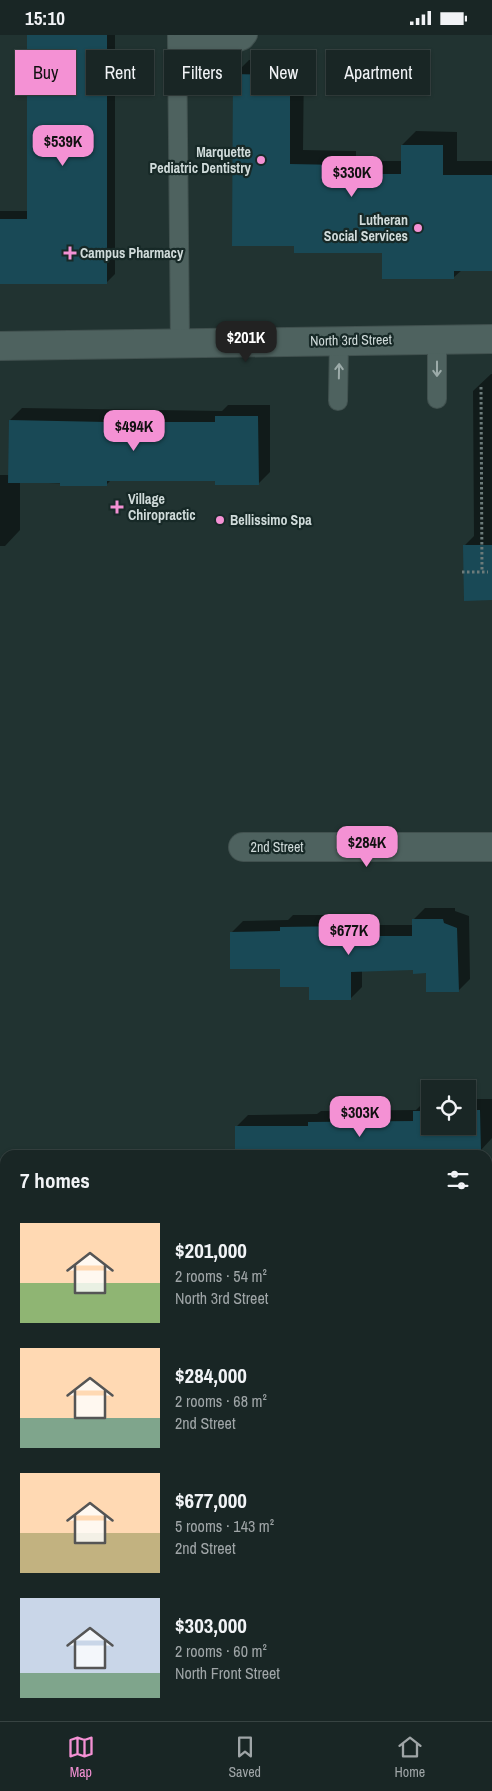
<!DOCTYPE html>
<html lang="en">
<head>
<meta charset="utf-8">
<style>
  :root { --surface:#192625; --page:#263232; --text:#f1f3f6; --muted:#9fa5a7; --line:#374342; --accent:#f491d4 }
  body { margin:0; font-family:"Archivo Narrow",sans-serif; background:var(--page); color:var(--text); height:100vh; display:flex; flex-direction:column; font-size:19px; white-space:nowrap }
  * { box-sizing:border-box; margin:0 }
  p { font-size:16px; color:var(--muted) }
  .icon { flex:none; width:28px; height:28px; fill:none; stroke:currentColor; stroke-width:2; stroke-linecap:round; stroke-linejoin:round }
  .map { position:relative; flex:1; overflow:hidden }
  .side { position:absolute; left:0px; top:1115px; width:492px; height:571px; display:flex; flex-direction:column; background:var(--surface); border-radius:15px 15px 0 0; box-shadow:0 1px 4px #0004,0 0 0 1px var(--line) }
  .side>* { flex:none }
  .banner { position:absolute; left:15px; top:15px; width:462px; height:45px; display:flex; gap:10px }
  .fabs { position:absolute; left:421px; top:1045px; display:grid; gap:10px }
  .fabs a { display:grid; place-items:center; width:55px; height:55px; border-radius:0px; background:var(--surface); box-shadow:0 1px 4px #0004,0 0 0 1px var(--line); font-size:25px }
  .price { position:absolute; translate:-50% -42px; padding:0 11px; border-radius:10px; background:var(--accent); color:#111; font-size:16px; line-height:32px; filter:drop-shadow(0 1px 2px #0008) }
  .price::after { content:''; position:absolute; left:50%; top:30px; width:15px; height:11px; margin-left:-8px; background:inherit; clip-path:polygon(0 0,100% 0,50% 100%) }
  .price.current { background:#222; color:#fff }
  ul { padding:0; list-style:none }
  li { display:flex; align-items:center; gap:15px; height:125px; padding:0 20px }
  li span { display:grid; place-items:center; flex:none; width:140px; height:100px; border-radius:0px; color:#555 }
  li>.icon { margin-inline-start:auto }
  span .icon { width:60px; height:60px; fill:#fffc; stroke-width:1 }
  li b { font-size:21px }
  h2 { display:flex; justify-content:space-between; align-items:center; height:60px; padding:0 20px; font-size:21px }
  .tag { padding:0 18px; border-radius:0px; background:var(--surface); box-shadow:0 1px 4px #0004,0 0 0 1px var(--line); font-size:18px; line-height:45px }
  .tag.current { background:var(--accent); color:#111 }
  .status { display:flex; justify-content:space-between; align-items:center; height:35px; padding:0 25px; background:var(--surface); direction:ltr }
  .status svg { height:14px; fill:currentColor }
  .menu { display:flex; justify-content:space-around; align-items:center; height:70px; border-top:1px solid var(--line); background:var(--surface); font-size:14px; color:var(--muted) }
  .menu a { display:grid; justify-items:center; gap:2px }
  .menu .current { color:var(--accent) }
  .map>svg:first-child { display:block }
  .shadow { fill:#0007 }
  .building { fill:#194956 }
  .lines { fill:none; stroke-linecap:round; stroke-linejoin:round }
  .lane-casing { stroke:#41514f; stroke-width:20 }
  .street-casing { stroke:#41514f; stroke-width:30 }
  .secondary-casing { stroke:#41514f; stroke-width:30 }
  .path { stroke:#6c7b7a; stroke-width:3; stroke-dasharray:2.5 2.5; stroke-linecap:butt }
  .lane { stroke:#4e625f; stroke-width:18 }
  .street { stroke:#4e625f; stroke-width:28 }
  .secondary { stroke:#4e625f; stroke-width:28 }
  .oneway { stroke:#9caba9 }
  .poi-dot { fill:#f491d4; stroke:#172927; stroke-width:2 }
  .labels { text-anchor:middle; stroke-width:4.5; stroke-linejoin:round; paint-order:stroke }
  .poi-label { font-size:14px; font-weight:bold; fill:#d0dbda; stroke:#172927; text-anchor:start }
  .street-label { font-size:14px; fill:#d0dbda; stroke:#172927 }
</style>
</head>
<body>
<div class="status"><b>15:10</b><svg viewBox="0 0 49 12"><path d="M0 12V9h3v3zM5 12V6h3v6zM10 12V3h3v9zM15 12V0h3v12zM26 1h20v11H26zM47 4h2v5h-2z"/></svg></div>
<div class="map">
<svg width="492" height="1686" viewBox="0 0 492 1686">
  <rect width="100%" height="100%" fill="#213331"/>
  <g class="shadow">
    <polygon points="28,0 115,0 115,239 106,248 0,248 0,176 28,176"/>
    <polygon points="249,25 304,26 303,115 356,116 356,126 402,126 402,110 416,96 457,97 457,126 492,126 492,234 462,235 453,243 384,217 295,210 235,39"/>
    <polygon points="491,339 492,339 492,564 465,510 474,501 473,356"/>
    <polygon points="228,370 270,370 270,437 258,449 216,445 111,445 106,450 20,447 20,495 5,511 0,511 0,440 10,440 10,385 22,373 222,376"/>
    <polygon points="425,873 455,873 455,876 469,881 470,944 458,956 427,937 414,934 362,935 362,952 351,963 310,951 232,897 243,886 288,885 293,880 362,880 362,890 413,890 413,885"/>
    <polygon points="468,1064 492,1064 492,1103 481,1115 381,1116 381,1120 236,1120 236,1092 248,1080 317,1079 321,1076 416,1075 426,1065 430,1065 430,1091 468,1091"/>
    <rect x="488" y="1180" width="4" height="67"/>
    <polygon points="0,1187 5,1187 5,1271 0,1272"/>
    <polygon points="488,1455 492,1456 492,1539 491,1517 488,1517"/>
    <polygon points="5,1459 5,1633 0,1633 0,1460"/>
  </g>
  <g class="building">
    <polygon points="27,0 107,0 107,249 0,249 0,184 27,184"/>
    <polygon points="233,39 290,40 290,129 342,130 342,139 401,139 401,110 443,110 443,140 492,140 492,236 454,236 454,244 382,244 382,218 294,218 294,211 232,211"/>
    <polygon points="215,381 258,381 259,450 215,450 215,446 107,446 107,451 60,451 60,448 8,448 9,385 107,387 215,387"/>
    <polygon points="463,510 492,510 492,565 464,566"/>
    <polygon points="412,884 443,884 444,888 457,893 459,957 426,957 426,938 413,939 413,935 351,937 351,965 309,965 309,952 280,952 280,934 230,934 230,897 280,896 280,892 351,891 351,901 412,901"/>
    <polygon points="468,1075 480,1075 481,1116 369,1117 369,1120 235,1120 235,1091 308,1091 308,1087 413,1086 413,1076 430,1076 430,1091 468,1091"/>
  </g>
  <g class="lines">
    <g class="lane-casing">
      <g id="lane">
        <polyline points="177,0 180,308"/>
        <polyline points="178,9 239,7 244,5 248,0"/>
        <polyline points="437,304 437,364"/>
        <polyline points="338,366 339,306"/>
      </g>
    </g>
    <g class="street-casing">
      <polyline id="street" points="243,812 492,812"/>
    </g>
    <g class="secondary-casing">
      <g id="secondary">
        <polyline points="0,311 492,304"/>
        <polyline points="488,1343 492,1343"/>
        <polyline points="0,1358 5,1358"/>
      </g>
    </g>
    <g class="path">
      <polyline points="481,352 482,537"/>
      <polyline points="462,537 488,537"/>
    </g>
    <use href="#lane" class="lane"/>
    <use href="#street" class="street"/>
    <use href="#secondary" class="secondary"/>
  </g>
  <defs><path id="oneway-shaft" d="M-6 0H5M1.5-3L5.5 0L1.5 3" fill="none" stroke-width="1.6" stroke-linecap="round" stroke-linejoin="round" transform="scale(1.25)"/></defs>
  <g class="oneway">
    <use href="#oneway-shaft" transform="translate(437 334) rotate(90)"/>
    <use href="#oneway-shaft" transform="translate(339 336) rotate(-89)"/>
  </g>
  <g class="poi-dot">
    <circle cx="261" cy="125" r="5"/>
    <circle cx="418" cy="193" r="5"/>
    <path d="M67.5 210.5h5v5h5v5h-5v5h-5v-5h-5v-5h5z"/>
    <path d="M114.5 464.5h5v5h5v5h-5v5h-5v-5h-5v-5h5z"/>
    <circle cx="220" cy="485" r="5"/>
  </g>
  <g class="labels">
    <g class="poi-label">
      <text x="251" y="122" text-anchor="end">Marquette<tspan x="251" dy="16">Pediatric Dentistry</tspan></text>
      <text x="408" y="190" text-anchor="end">Lutheran<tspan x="408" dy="16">Social Services</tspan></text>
      <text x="80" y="223">Campus Pharmacy</text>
      <text x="128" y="469">Village<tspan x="128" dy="16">Chiropractic</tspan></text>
      <text x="230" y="490">Bellissimo Spa</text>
    </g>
    <g class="street-label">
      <text transform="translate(351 305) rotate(-1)" y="5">North 3rd Street</text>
      <text x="277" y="817">2nd Street</text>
    </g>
  </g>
</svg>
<div class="fabs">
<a><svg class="icon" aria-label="locate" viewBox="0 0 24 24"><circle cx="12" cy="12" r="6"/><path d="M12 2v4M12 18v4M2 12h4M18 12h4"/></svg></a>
</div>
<b class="price" style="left:63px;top:132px">$539K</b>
<b class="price" style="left:352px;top:163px">$330K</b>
<b class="price current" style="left:246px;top:328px">$201K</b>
<b class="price" style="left:134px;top:417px">$494K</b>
<b class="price" style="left:367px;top:833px">$284K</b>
<b class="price" style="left:349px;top:921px">$677K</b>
<b class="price" style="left:360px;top:1103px">$303K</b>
<div class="banner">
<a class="tag current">Buy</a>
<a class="tag">Rent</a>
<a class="tag">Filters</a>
<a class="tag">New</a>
<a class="tag">Apartment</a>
</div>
<section class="side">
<h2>7 homes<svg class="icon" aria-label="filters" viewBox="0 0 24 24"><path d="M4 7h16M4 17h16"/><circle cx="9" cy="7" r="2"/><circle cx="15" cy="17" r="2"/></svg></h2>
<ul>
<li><span style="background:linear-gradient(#ffd9b3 60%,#8fb573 0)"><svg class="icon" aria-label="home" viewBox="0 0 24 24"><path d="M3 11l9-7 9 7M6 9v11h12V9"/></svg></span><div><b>$201,000</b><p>2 rooms · 54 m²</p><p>North 3rd Street</p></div></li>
<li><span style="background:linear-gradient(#ffd9b3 70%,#7fa58c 0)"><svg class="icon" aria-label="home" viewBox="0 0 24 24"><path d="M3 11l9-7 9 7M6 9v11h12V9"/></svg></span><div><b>$284,000</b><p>2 rooms · 68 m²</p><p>2nd Street</p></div></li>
<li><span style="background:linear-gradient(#ffd9b3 60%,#c2b280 0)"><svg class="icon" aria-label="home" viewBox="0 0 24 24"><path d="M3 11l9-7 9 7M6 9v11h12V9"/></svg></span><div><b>$677,000</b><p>5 rooms · 143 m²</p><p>2nd Street</p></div></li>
<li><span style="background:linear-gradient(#c9d6e8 75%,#7fa58c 0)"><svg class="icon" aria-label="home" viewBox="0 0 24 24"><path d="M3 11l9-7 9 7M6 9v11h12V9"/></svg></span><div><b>$303,000</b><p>2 rooms · 60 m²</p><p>North Front Street</p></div></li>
</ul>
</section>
</div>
<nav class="menu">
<a class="current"><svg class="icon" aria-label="map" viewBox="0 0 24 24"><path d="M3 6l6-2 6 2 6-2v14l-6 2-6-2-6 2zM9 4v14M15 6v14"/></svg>Map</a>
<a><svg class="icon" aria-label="saved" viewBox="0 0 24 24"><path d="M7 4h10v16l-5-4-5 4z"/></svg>Saved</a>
<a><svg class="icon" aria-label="home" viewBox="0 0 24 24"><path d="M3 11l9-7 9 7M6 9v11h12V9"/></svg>Home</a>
</nav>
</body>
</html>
